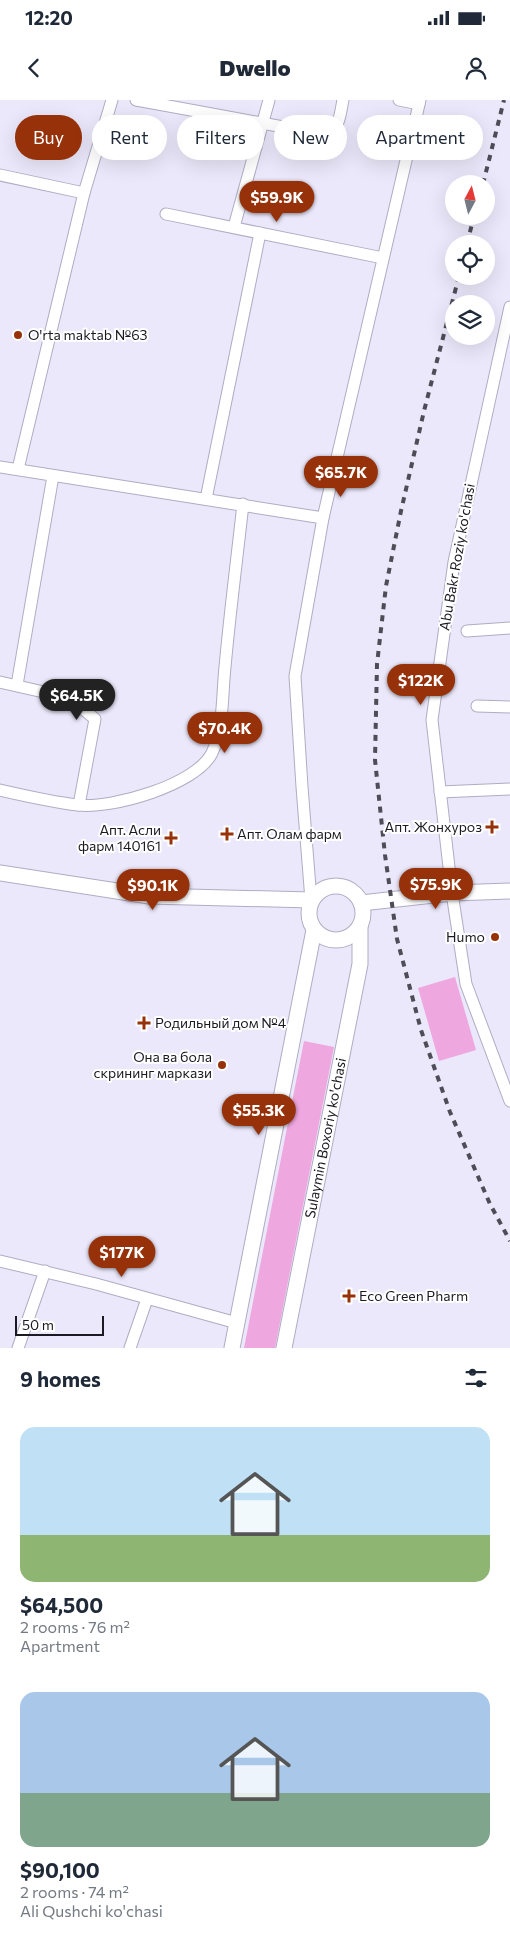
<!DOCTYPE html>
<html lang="en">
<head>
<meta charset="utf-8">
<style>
  :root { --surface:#fff; --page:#f2f2f3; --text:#1f2937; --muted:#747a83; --accent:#973109 }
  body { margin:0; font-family:Commissioner,sans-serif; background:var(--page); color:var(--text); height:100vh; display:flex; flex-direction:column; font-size:19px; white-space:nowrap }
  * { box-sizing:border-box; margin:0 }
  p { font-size:16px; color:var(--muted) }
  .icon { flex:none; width:28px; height:28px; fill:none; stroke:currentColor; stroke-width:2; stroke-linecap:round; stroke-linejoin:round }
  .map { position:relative; height:1248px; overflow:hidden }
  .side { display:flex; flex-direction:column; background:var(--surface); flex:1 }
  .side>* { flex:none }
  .hud { position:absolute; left:15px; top:15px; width:480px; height:45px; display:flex; gap:10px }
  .needle { width:32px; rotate:7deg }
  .fabs { position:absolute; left:445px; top:75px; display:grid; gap:10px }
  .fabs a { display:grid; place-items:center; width:50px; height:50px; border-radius:50%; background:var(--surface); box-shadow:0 5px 20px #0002; font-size:25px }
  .scale { position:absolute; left:15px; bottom:12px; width:89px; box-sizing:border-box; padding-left:5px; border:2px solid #1b1922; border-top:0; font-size:14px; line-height:18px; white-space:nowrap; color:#1b1922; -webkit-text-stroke:4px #fff; paint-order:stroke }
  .price { position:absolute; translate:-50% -42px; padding:0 11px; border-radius:18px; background:var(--accent); color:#fff; font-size:16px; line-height:32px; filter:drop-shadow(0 1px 2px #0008) }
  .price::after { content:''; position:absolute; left:50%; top:30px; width:15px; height:11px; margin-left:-8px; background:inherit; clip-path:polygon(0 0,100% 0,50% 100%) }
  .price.selected { background:#222; color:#fff }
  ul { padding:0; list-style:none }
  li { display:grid; align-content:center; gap:10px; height:265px; padding:0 20px }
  li span { display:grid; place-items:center; height:155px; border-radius:15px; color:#555 }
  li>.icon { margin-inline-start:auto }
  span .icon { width:90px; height:90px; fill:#fffc; stroke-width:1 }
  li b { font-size:21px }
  h2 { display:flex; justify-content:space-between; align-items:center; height:60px; padding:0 20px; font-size:21px }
  .tag { padding:0 18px; border-radius:22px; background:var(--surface); box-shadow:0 5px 20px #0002; font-size:18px; line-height:45px }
  .tag.selected { background:var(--accent); color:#fff }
  .status { display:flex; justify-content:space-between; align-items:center; height:35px; padding:0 25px; background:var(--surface); direction:ltr }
  .status svg { height:14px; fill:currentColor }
  header { display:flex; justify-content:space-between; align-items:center; height:65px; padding:0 20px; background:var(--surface); font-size:22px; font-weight:800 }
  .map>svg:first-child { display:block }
  .green { fill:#efa7df }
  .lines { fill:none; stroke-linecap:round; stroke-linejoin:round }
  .minor-casing { stroke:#b0acc2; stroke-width:13 }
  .major-casing { stroke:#b0acc2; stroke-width:17 }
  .minor { stroke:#fff; stroke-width:11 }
  .major { stroke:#fff; stroke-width:15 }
  .rail { stroke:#4e4c57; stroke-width:4; stroke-dasharray:6 6; stroke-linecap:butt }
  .poi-dot { fill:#973109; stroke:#fff; stroke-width:2 }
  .labels { text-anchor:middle; stroke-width:4; stroke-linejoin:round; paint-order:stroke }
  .poi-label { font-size:14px; fill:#1b1922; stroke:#fff; text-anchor:start }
  .street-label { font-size:14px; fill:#1b1922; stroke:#fff }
</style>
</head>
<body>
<div class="status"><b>12:20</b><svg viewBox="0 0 49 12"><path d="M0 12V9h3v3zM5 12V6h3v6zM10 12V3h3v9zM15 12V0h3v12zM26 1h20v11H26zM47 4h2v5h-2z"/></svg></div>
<header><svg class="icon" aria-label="back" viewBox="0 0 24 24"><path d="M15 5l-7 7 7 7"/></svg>Dwello<svg class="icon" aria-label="person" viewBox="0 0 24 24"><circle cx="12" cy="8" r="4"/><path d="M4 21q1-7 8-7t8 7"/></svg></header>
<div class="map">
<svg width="510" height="1248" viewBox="0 0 510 1248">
  <rect width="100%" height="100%" fill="#ebe8fb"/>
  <g class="green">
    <polygon points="455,877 476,950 439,961 418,888"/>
    <polygon points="304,941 334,947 275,1248 244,1248"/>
  </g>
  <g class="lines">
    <g class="minor-casing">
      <g id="minor">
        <path d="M 136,0 L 327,35 C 340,28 340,14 343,0"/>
        <polyline points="399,0 419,4"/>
        <polyline points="0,75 84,93"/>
        <polyline points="166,114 383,158"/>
        <polyline points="234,127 269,0"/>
        <polyline points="510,207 454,462 432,620 452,793 466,884 510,1001"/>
        <polyline points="0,367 323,418"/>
        <polyline points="18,369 84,93 112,0"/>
        <polyline points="206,399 260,133"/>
        <polyline points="467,531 510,528"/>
        <polyline points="0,582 70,598 95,619 79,705"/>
        <polyline points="17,585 53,376"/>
        <polyline points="477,606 510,607"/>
        <path d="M 0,690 C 26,696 52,702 78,705 C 112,709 196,685 212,653 C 224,627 222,594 225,567 C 230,512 237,458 243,404"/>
        <polyline points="440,692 510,689"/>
        <polyline points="311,800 302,687 295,576 323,418 420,0"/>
        <polyline points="0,1161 96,1184 237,1223"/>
        <polyline points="18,1248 45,1171"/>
        <polyline points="130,1248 147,1199"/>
      </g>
    </g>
    <g class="major-casing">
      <g id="major">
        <polyline points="0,773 149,796 311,800"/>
        <circle cx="336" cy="813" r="27"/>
        <polyline points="361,803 452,793 510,791"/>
        <polyline points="232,1248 314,830"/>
        <path id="s1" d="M 284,1248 L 360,864 L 360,827"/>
      </g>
    </g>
    <use href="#minor" class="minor"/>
    <use href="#major" class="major"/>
    <g class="rail">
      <polyline points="483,84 504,0"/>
      <polyline points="467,144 474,116"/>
      <polyline points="459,176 424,311 401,411 386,486 377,564 375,660 385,755 397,839 421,930 450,1012 490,1104 510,1141"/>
    </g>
  </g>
  <g class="poi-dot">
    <circle cx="18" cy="235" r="5"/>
    <path d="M489.5 719.5h5v5h5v5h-5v5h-5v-5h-5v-5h5z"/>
    <path d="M224.5 726.5h5v5h5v5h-5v5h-5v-5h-5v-5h5z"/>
    <path d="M168.5 730.5h5v5h5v5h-5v5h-5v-5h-5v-5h5z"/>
    <circle cx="495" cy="837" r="5"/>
    <path d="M141.5 915.5h5v5h5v5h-5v5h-5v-5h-5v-5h5z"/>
    <circle cx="222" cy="965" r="5"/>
    <path d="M346.5 1188.5h5v5h5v5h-5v5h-5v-5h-5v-5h5z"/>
  </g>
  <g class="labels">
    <g class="poi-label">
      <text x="28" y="240">O'rta maktab №63</text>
      <text x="482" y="732" text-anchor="end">Апт. Жонхуроз</text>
      <text x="161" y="735" text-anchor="end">Апт. Асли<tspan x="161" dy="16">фарм 140161</tspan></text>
      <text x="237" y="739">Апт. Олам фарм</text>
      <text x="485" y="842" text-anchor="end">Humo</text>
      <text x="155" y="928">Родильный дом №4</text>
      <text x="212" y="962" text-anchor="end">Она ва бола<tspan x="212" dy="16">скрининг маркази</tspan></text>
      <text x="359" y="1201">Eco Green Pharm</text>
    </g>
    <g class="street-label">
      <text transform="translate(457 457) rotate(-80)" y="5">Abu Bakr Roziy ko'chasi</text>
      <text dy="5" stroke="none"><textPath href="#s1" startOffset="214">Sulaymin Boxoriy ko'chasi</textPath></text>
    </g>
  </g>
</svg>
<div class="fabs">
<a><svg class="needle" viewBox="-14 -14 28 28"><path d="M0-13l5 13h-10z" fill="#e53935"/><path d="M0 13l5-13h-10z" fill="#747a83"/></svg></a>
<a><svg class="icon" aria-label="locate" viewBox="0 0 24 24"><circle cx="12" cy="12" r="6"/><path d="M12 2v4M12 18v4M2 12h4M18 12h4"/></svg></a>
<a><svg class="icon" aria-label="layers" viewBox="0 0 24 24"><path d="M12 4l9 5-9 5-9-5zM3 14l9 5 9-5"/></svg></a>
</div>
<div class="scale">50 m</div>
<b class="price" style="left:277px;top:123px">$59.9K</b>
<b class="price" style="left:341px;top:398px">$65.7K</b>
<b class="price" style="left:421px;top:606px">$122K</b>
<b class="price selected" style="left:77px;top:621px">$64.5K</b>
<b class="price" style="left:225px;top:654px">$70.4K</b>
<b class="price" style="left:436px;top:810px">$75.9K</b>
<b class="price" style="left:153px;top:811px">$90.1K</b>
<b class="price" style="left:259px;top:1036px">$55.3K</b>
<b class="price" style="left:122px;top:1178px">$177K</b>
<div class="hud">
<a class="tag selected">Buy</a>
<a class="tag">Rent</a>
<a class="tag">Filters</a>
<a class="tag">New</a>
<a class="tag">Apartment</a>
</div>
</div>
<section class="side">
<h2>9 homes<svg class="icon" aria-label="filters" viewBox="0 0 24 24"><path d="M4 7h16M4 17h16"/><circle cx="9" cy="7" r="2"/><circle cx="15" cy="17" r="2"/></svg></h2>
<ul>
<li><span style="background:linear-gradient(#bfe0f5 70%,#8fb573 0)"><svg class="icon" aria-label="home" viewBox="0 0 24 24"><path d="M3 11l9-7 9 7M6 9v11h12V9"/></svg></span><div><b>$64,500</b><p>2 rooms · 76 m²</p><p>Apartment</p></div></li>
<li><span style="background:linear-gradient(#a9c7e8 65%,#7fa58c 0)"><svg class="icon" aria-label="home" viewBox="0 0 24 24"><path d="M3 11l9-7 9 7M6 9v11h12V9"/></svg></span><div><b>$90,100</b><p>2 rooms · 74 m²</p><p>Ali Qushchi ko'chasi</p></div></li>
</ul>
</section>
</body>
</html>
